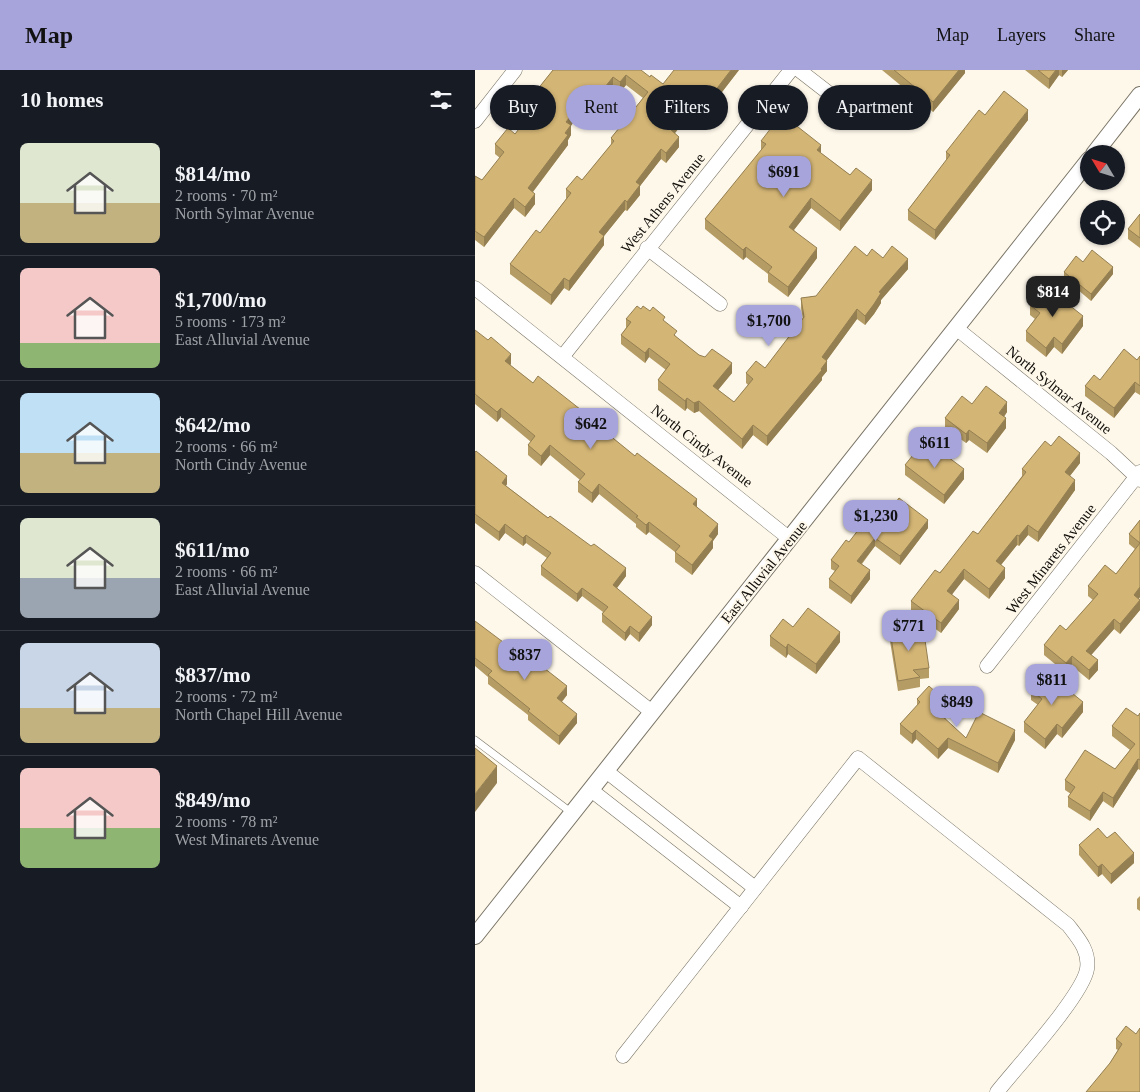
<!DOCTYPE html>
<html lang="en">
<head>
<meta charset="utf-8">
<style>
  :root { --surface:#171b24; --page:#20242c; --text:#f1f3f6; --muted:#9ea1a6; --line:#363941; --accent:#a6a4db }
  body { margin:0; font-family:Georgia,serif; background:var(--page); color:var(--text); height:100vh; display:flex; flex-direction:column; font-size:19px; white-space:nowrap }
  * { box-sizing:border-box; margin:0 }
  p { font-size:16px; color:var(--muted) }
  .icon { flex:none; width:28px; height:28px; fill:none; stroke:currentColor; stroke-width:2; stroke-linecap:round; stroke-linejoin:round }
  .map { position:relative; flex:1; overflow:hidden }
  .side { display:flex; flex-direction:column; background:var(--surface); width:475px }
  .side>* { flex:none }
  .top-card { position:absolute; left:15px; top:15px; width:475px; height:45px; display:flex; gap:10px }
  .needle { width:32px; rotate:308deg }
  .fabs { position:absolute; left:605px; top:75px; display:grid; gap:10px }
  .fabs a { display:grid; place-items:center; width:45px; height:45px; border-radius:50%; background:var(--surface); box-shadow:0 1px 4px #0004; font-size:25px }
  .price { position:absolute; translate:-50% -42px; padding:0 11px; border-radius:10px; background:var(--accent); color:#111; font-size:16px; line-height:32px; filter:drop-shadow(0 1px 2px #0008) }
  .price::after { content:''; position:absolute; left:50%; top:30px; width:15px; height:11px; margin-left:-8px; background:inherit; clip-path:polygon(0 0,100% 0,50% 100%) }
  .price.on { background:#222; color:#fff }
  ul { padding:0; list-style:none }
  li { display:flex; align-items:center; gap:15px; height:125px; padding:0 20px }
  li+li { border-top:1px solid var(--line) }
  li span { display:grid; place-items:center; flex:none; width:140px; height:100px; border-radius:8px; color:#555 }
  li>.icon { margin-inline-start:auto }
  span .icon { width:60px; height:60px; fill:#fffc; stroke-width:1 }
  li b { font-size:21px }
  h2 { display:flex; justify-content:space-between; align-items:center; height:60px; padding:0 20px; font-size:21px }
  .chip { padding:0 18px; border-radius:22px; background:var(--surface); box-shadow:0 1px 4px #0004; font-size:18px; line-height:45px }
  .chip.on { background:var(--accent); color:#111 }
  header { display:flex; align-items:center; gap:30px; box-sizing:border-box; height:70px; padding:0 25px; background:var(--accent); color:#111 }
  header strong { font-size:24px }
  nav { display:flex; gap:28px; margin-inline-start:auto; font-size:18px }
  main { display:flex; flex:1; min-height:0 }
  .map>svg:first-child { display:block }
  .lines { fill:none; stroke-linecap:round; stroke-linejoin:round }
  .service-casing { stroke:#7a7466; stroke-width:8 }
  .minor-casing { stroke:#7a7466; stroke-width:15 }
  .tertiary-casing { stroke:#7a7466; stroke-width:18 }
  .service { stroke:#fff; stroke-width:7 }
  .minor { stroke:#fff; stroke-width:14 }
  .tertiary { stroke:#fff; stroke-width:16 }
  .wall { fill:#b59c65 }
  .shaded-wall { fill:#947f52 }
  .building { fill:#d3b575; stroke:#947f52 }
  .labels { text-anchor:middle; stroke-width:4; stroke-linejoin:round; paint-order:stroke }
  .street-label { font-size:15px; fill:#100d08; stroke:#fef8eb }
</style>
</head>
<body>
<header>
<strong>Map</strong>
<nav><a>Map</a><a>Layers</a><a>Share</a></nav>
</header>
<main>
<section class="side">
<h2>10 homes<svg class="icon" aria-label="filters" viewBox="0 0 24 24"><path d="M4 7h16M4 17h16"/><circle cx="9" cy="7" r="2"/><circle cx="15" cy="17" r="2"/></svg></h2>
<ul>
<li><span style="background:linear-gradient(#dfe7d0 60%,#c2b280 0)"><svg class="icon" aria-label="home" viewBox="0 0 24 24"><path d="M3 11l9-7 9 7M6 9v11h12V9"/></svg></span><div><b>$814/mo</b><p>2 rooms · 70 m²</p><p>North Sylmar Avenue</p></div></li>
<li><span style="background:linear-gradient(#f6c9c9 75%,#8fb573 0)"><svg class="icon" aria-label="home" viewBox="0 0 24 24"><path d="M3 11l9-7 9 7M6 9v11h12V9"/></svg></span><div><b>$1,700/mo</b><p>5 rooms · 173 m²</p><p>East Alluvial Avenue</p></div></li>
<li><span style="background:linear-gradient(#bfe0f5 60%,#c2b280 0)"><svg class="icon" aria-label="home" viewBox="0 0 24 24"><path d="M3 11l9-7 9 7M6 9v11h12V9"/></svg></span><div><b>$642/mo</b><p>2 rooms · 66 m²</p><p>North Cindy Avenue</p></div></li>
<li><span style="background:linear-gradient(#dfe7d0 60%,#9aa5b1 0)"><svg class="icon" aria-label="home" viewBox="0 0 24 24"><path d="M3 11l9-7 9 7M6 9v11h12V9"/></svg></span><div><b>$611/mo</b><p>2 rooms · 66 m²</p><p>East Alluvial Avenue</p></div></li>
<li><span style="background:linear-gradient(#c9d6e8 65%,#c2b280 0)"><svg class="icon" aria-label="home" viewBox="0 0 24 24"><path d="M3 11l9-7 9 7M6 9v11h12V9"/></svg></span><div><b>$837/mo</b><p>2 rooms · 72 m²</p><p>North Chapel Hill Avenue</p></div></li>
<li><span style="background:linear-gradient(#f6c9c9 60%,#8fb573 0)"><svg class="icon" aria-label="home" viewBox="0 0 24 24"><path d="M3 11l9-7 9 7M6 9v11h12V9"/></svg></span><div><b>$849/mo</b><p>2 rooms · 78 m²</p><p>West Minarets Avenue</p></div></li>
</ul>
</section>
<div class="map">
<svg width="665" height="1022" viewBox="0 0 665 1022">
  <rect width="100%" height="100%" fill="#fef8eb"/>
  <g class="lines">
    <g class="service-casing">
      <polyline id="service" points="0,670 97,743"/>
    </g>
    <g class="minor-casing">
      <g id="minor">
        <polyline points="324,0 391,52"/>
        <polyline points="0,51 40,0"/>
        <polyline points="172,178 245,234"/>
        <polyline points="0,218 315,469"/>
        <polyline points="481,258 636,383 665,410"/>
        <polyline points="88,286 316,0"/>
        <polyline points="0,503 177,642"/>
        <polyline points="512,596 665,402"/>
        <polyline points="131,701 280,818"/>
        <polyline points="116,720 266,837"/>
        <path d="M 148,986 L 383,688 L 593,855 C 603,868 615,881 612,899 C 608,925 541,998 522,1022"/>
      </g>
    </g>
    <g class="tertiary-casing">
      <g id="tertiary">
        <polyline points="619,84 665,25"/>
        <polyline points="0,866 614,90"/>
      </g>
    </g>
    <use href="#service" class="service"/>
    <use href="#minor" class="minor"/>
    <use href="#tertiary" class="tertiary"/>
  </g>
  <g class="wall">
    <polygon points="78,0 175,7 188,14 264,0 230,44 221,37 200,63 204,77 191,93 186,89 165,116 165,125 152,141 150,140 129,166 129,175 107,204 94,221 89,218 76,235 35,204 35,194 65,163 91,129 91,119 107,110 136,75 136,68 168,28 151,15 145,22 138,17 122,37 115,32 96,55 96,65 93,70 93,75 58,122 60,134 50,147 39,138 9,177 0,170 0,106 7,110 25,88 20,84 20,74 40,64 61,37 58,35 58,25"/>
    <polygon points="407,0 490,0 490,3 458,42"/>
    <polygon points="550,0 593,0 587,7 584,5 574,19"/>
    <polygon points="510,45 553,50 460,170 433,150 433,140 471,91 471,82"/>
    <polygon points="321,55 346,83 375,105 397,120 365,161 336,138 319,160 342,188 313,227 293,212 293,204 271,187 268,190 230,159 230,149 286,81 286,71"/>
    <polygon points="665,144 665,178 653,169 653,159"/>
    <polygon points="392,186 408,188 433,199 406,230 406,233 399,244 390,255 382,249 351,291 352,301 347,307 347,310 292,376 278,365 267,379 224,341 219,343 212,338 210,341 183,320 183,310 191,300 174,287 170,293 146,274 146,265 151,258 151,249 166,239 190,252 202,268 224,285 257,303 243,320 259,332 273,315 271,313 271,303 290,298 328,249 326,238 326,228 341,226"/>
    <polygon points="608,192 638,204 616,231 589,208 589,202"/>
    <polygon points="555,235 608,256 587,284 579,277 571,287 551,271 551,261 560,249 555,245"/>
    <polygon points="0,260 36,294 35,295 58,313 129,361 222,437 243,464 238,471 238,478 217,505 200,492 200,482 174,462 171,465 161,457 161,454 124,424 117,433 103,422 103,412 105,410 75,385 66,396 53,385 53,375 56,372 26,347 22,352 0,334"/>
    <polygon points="665,286 665,325 660,322 639,348 610,326 610,316 625,310 662,290"/>
    <polygon points="497,334 532,342 529,347 531,358 512,383 494,370 491,373 470,358 470,348"/>
    <polygon points="576,376 605,393 595,406 600,420 563,472 553,465 544,476 542,475 526,495 530,508 514,529 489,509 477,524 484,539 466,563 436,541 436,531 503,464 547,406 547,399"/>
    <polygon points="0,382 32,414 31,416 151,506 142,518 177,555 164,572 155,564 150,571 127,552 127,544 128,542 107,526 102,532 66,505 66,496 72,488 51,473 48,476 30,463 24,471 0,453"/>
    <polygon points="449,386 489,409 469,434 430,405 430,395"/>
    <polygon points="411,446 453,458 425,495 400,476 387,494 395,509 376,534 354,518 354,509 360,501 356,499 356,490 374,472"/>
    <polygon points="665,450 665,527 664,529 665,540 645,564 639,559 616,585 623,600 614,610 597,596 591,603 569,585 569,575 591,560 618,530 613,526 613,516 641,504 660,479 654,474 654,464"/>
    <polygon points="0,551 28,579 48,595 92,625 87,632 102,653 84,675 53,650 53,645 13,614 13,607 0,596"/>
    <polygon points="318,557 365,572 341,604 313,584 311,588 295,576 295,566"/>
    <polygon points="415,561 454,598 454,608 445,609 445,617 423,621 415,571"/>
    <polygon points="556,620 608,642 587,668 582,664 570,679 549,662 549,652 563,635 556,630"/>
    <polygon points="442,629 474,644 470,649 491,668 540,670 523,703 473,678 463,689 441,669 437,674 425,664 425,654 442,636"/>
    <polygon points="665,643 665,700 663,699 638,738 628,731 615,751 593,737 593,727 596,724 590,720 590,710 640,699 655,680 637,666 637,656 663,646"/>
    <polygon points="632,768 659,793 636,814 627,804 623,807 604,785 604,775"/>
    <polygon points="665,826 665,841 662,839 662,829"/>
    <polygon points="661,964 665,1022 635,993 643,980 641,979 641,969"/>
  </g>
  <g class="shaded-wall">
    <polygon points="256,0 264,0 230,44 230,34"/>
    <polygon points="484,0 490,0 490,3 458,42 458,32"/>
    <polygon points="581,0 584,0 584,5 574,19 574,9"/>
    <polygon points="587,0 593,0 587,7"/>
    <polygon points="151,5 151,15 145,22 145,12"/>
    <polygon points="138,7 138,17 122,37 122,27"/>
    <polygon points="115,22 115,32 91,62 91,52"/>
    <polygon points="221,27 221,37 195,69 195,59"/>
    <polygon points="553,40 553,50 460,170 460,160"/>
    <polygon points="321,48 321,58 318,53"/>
    <polygon points="96,55 96,65 93,70 93,75 53,128 53,118"/>
    <polygon points="204,67 204,77 191,93 191,83"/>
    <polygon points="346,75 346,85 342,80"/>
    <polygon points="186,79 186,89 165,116 165,125 152,141 152,132 161,112"/>
    <polygon points="397,110 397,120 365,161 365,151"/>
    <polygon points="60,124 60,134 50,147 50,137"/>
    <polygon points="39,128 39,138 9,177 9,167"/>
    <polygon points="336,128 336,138 314,166 314,157"/>
    <polygon points="150,130 150,140 129,166 129,175 94,221 94,211 124,162"/>
    <polygon points="271,177 271,187 268,190 268,180"/>
    <polygon points="342,178 342,188 313,227 313,217"/>
    <polygon points="433,189 433,199 406,230 406,233 399,244 390,255 390,246 404,222"/>
    <polygon points="638,197 638,204 616,231 616,224"/>
    <polygon points="89,208 89,218 76,235 76,225"/>
    <polygon points="382,239 382,249 347,297 347,287"/>
    <polygon points="608,246 608,256 587,284 587,274"/>
    <polygon points="579,267 579,277 571,287 571,278"/>
    <polygon points="174,278 174,287 170,293 170,283"/>
    <polygon points="36,284 36,294 30,301 30,291"/>
    <polygon points="352,291 352,301 347,307 347,310 292,376 292,366"/>
    <polygon points="257,293 257,303 238,326 238,316"/>
    <polygon points="660,312 660,322 639,348 639,338"/>
    <polygon points="212,328 212,338 210,341 210,331"/>
    <polygon points="224,331 224,341 219,343 219,333"/>
    <polygon points="532,332 532,342 524,353 524,343"/>
    <polygon points="26,338 26,347 22,352 22,342"/>
    <polygon points="531,348 531,358 512,383 512,373"/>
    <polygon points="278,355 278,365 267,379 267,369"/>
    <polygon points="494,360 494,370 491,373 491,364"/>
    <polygon points="75,375 75,385 66,396 66,386"/>
    <polygon points="605,383 605,393 590,412 590,402"/>
    <polygon points="489,399 489,409 469,434 469,425"/>
    <polygon points="32,406 32,414 27,421 27,413"/>
    <polygon points="600,410 600,420 563,472 563,462"/>
    <polygon points="124,414 124,424 117,433 117,423"/>
    <polygon points="222,429 222,439 218,434"/>
    <polygon points="453,450 453,458 425,495 425,486"/>
    <polygon points="174,452 174,462 171,465 171,455"/>
    <polygon points="30,454 30,463 24,471 24,462"/>
    <polygon points="243,454 243,464 238,471 238,478 217,505 217,495 234,466"/>
    <polygon points="553,455 553,465 544,476 544,466"/>
    <polygon points="51,465 51,473 48,476 48,468"/>
    <polygon points="542,465 542,475 521,501 521,491"/>
    <polygon points="400,468 400,476 382,499 382,491"/>
    <polygon points="151,498 151,506 138,523 138,515"/>
    <polygon points="530,498 530,508 514,529 514,519"/>
    <polygon points="489,499 489,509 472,531 472,521"/>
    <polygon points="395,500 395,509 376,534 376,526"/>
    <polygon points="665,517 665,527 659,535 659,525"/>
    <polygon points="107,518 107,526 102,532 102,524"/>
    <polygon points="484,530 484,539 466,563 466,553"/>
    <polygon points="665,530 665,540 645,564 645,554"/>
    <polygon points="177,547 177,555 164,572 164,563"/>
    <polygon points="639,549 639,559 611,591 611,581"/>
    <polygon points="155,556 155,564 150,571 150,563"/>
    <polygon points="365,562 365,572 341,604 341,594"/>
    <polygon points="313,574 313,584 311,588 311,578"/>
    <polygon points="597,586 597,596 591,603 591,593"/>
    <polygon points="623,590 623,600 614,610 614,600"/>
    <polygon points="92,616 92,625 82,637 82,628"/>
    <polygon points="608,632 608,642 587,668 587,658"/>
    <polygon points="474,634 474,644 465,654 465,644"/>
    <polygon points="102,644 102,653 84,675 84,666"/>
    <polygon points="582,654 582,664 570,679 570,669"/>
    <polygon points="441,660 441,669 437,674 437,664"/>
    <polygon points="540,660 540,670 523,703 523,693"/>
    <polygon points="473,668 473,678 463,689 463,679"/>
    <polygon points="663,689 663,699 638,738 638,728"/>
    <polygon points="22,696 22,713 0,742 0,724"/>
    <polygon points="628,722 628,731 615,751 615,741"/>
    <polygon points="659,783 659,793 636,814 636,804"/>
    <polygon points="627,794 627,804 623,807 623,797"/>
  </g>
  <g class="building">
    <polygon points="78,0 166,0 175,7 176,5 188,14 199,0 256,0 230,34 221,27 195,59 204,67 191,83 186,79 161,112 165,115 152,132 150,130 124,162 129,166 107,194 94,211 89,208 76,225 35,194 61,160 65,163 96,123 91,119 102,106 107,110 139,71 136,68 173,22 151,5 145,12 138,7 122,27 115,22 91,52 96,55 90,63 93,65 53,118 60,124 50,137 39,128 9,167 0,161 0,106 7,110 29,82 20,74 33,58 40,64 66,31 58,25"/>
    <polygon points="419,0 484,0 458,32"/>
    <polygon points="563,0 581,0 574,9"/>
    <polygon points="529,21 553,40 460,160 433,140 475,85 471,82 504,40 510,45"/>
    <polygon points="310,40 321,48 318,53 346,75 342,80 375,105 381,98 397,110 365,151 336,128 314,157 342,178 313,217 293,202 297,197 271,177 268,180 230,149 291,74 286,71"/>
    <polygon points="665,144 665,168 653,159"/>
    <polygon points="380,176 392,186 397,179 408,188 417,176 433,189 404,222 406,223 399,234 390,246 382,239 347,287 352,291 346,299 347,300 292,366 278,355 267,369 224,331 219,333 212,328 210,331 183,310 195,294 174,278 170,283 146,265 156,252 151,249 162,236 166,239 168,236 175,241 178,237 190,247 188,250 202,261 199,265 224,285 230,287 237,279 257,293 238,316 259,332 278,309 271,303 281,291 290,298 329,247 326,228 341,226"/>
    <polygon points="617,180 638,197 616,224 589,202 601,186 608,192"/>
    <polygon points="570,216 608,246 587,274 579,267 571,278 551,261 565,243 555,235"/>
    <polygon points="0,260 13,270 16,267 36,284 30,291 58,313 63,306 129,358 128,360 160,386 162,383 222,429 218,434 243,454 234,466 238,469 217,495 200,482 205,476 174,452 171,455 161,447 163,446 124,414 117,423 103,412 110,404 75,375 66,386 53,375 60,366 26,338 22,342 0,324"/>
    <polygon points="649,279 662,290 665,286 665,316 660,312 639,338 610,316 619,305 625,310"/>
    <polygon points="511,316 532,332 524,343 531,348 512,373 494,360 491,364 470,348 487,326 497,334"/>
    <polygon points="584,366 605,383 590,402 600,410 563,462 553,455 544,466 542,465 521,491 530,498 514,519 489,499 472,521 484,530 466,553 436,531 460,500 465,503 498,461 503,464 551,402 547,399 570,371 576,376"/>
    <polygon points="457,375 489,399 469,425 430,395 442,380 449,386"/>
    <polygon points="1,381 32,406 27,413 73,448 75,446 116,476 119,474 151,498 138,515 177,547 164,563 155,556 150,563 127,544 133,537 107,518 102,524 66,496 76,483 51,465 48,468 30,454 24,462 0,444 0,382"/>
    <polygon points="424,428 453,450 425,486 400,468 382,491 395,500 376,526 354,509 364,496 356,490 371,470 374,472 400,438 411,446"/>
    <polygon points="665,450 665,517 659,525 665,530 645,554 639,549 611,581 623,590 614,600 597,586 591,593 569,575 585,555 591,560 623,524 613,516 630,495 641,504 665,473 654,464"/>
    <polygon points="333,538 365,562 341,594 313,574 311,578 295,566 308,549 318,557"/>
    <polygon points="0,551 28,572 25,576 48,595 55,587 92,616 82,628 102,644 84,666 53,641 55,639 13,605 17,601 0,588"/>
    <polygon points="448,556 454,598 438,600 445,607 423,611 415,561"/>
    <polygon points="571,602 608,632 587,658 582,654 570,669 549,652 567,629 556,620"/>
    <polygon points="454,616 474,634 465,644 491,668 504,642 540,660 523,693 473,668 463,679 441,660 437,664 425,654 445,632 442,629"/>
    <polygon points="651,638 663,646 665,643 665,690 663,689 638,728 628,722 615,741 593,727 600,717 590,710 610,680 640,699 660,674 637,656"/>
    <polygon points="0,678 22,696 0,724"/>
    <polygon points="623,758 632,768 640,762 659,783 636,804 627,794 623,797 604,775"/>
    <polygon points="651,956 661,964 665,958 665,1022 611,1022 635,993 647,974 641,969"/>
  </g>
  <g class="labels">
    <g class="street-label">
      <text transform="translate(188 133) rotate(-51)" y="5">West Athens Avenue</text>
      <text transform="translate(584 320) rotate(39)" y="5">North Sylmar Avenue</text>
      <text transform="translate(227 376) rotate(38)" y="5">North Cindy Avenue</text>
      <text transform="translate(576 489) rotate(-52)" y="5">West Minarets Avenue</text>
      <text transform="translate(289 502) rotate(-51)" y="5">East Alluvial Avenue</text>
    </g>
  </g>
</svg>
<div class="fabs">
<a><svg class="needle" viewBox="-14 -14 28 28"><path d="M0-13l5 13h-10z" fill="#e53935"/><path d="M0 13l5-13h-10z" fill="#9ea1a6"/></svg></a>
<a><svg class="icon" aria-label="locate" viewBox="0 0 24 24"><circle cx="12" cy="12" r="6"/><path d="M12 2v4M12 18v4M2 12h4M18 12h4"/></svg></a>
</div>
<b class="price" style="left:309px;top:128px">$691</b>
<b class="price on" style="left:578px;top:248px">$814</b>
<b class="price" style="left:294px;top:277px">$1,700</b>
<b class="price" style="left:116px;top:380px">$642</b>
<b class="price" style="left:460px;top:399px">$611</b>
<b class="price" style="left:401px;top:472px">$1,230</b>
<b class="price" style="left:434px;top:582px">$771</b>
<b class="price" style="left:50px;top:611px">$837</b>
<b class="price" style="left:577px;top:636px">$811</b>
<b class="price" style="left:482px;top:658px">$849</b>
<div class="top-card">
<a class="chip">Buy</a>
<a class="chip on">Rent</a>
<a class="chip">Filters</a>
<a class="chip">New</a>
<a class="chip">Apartment</a>
</div>
</div>
</main>
</body>
</html>
